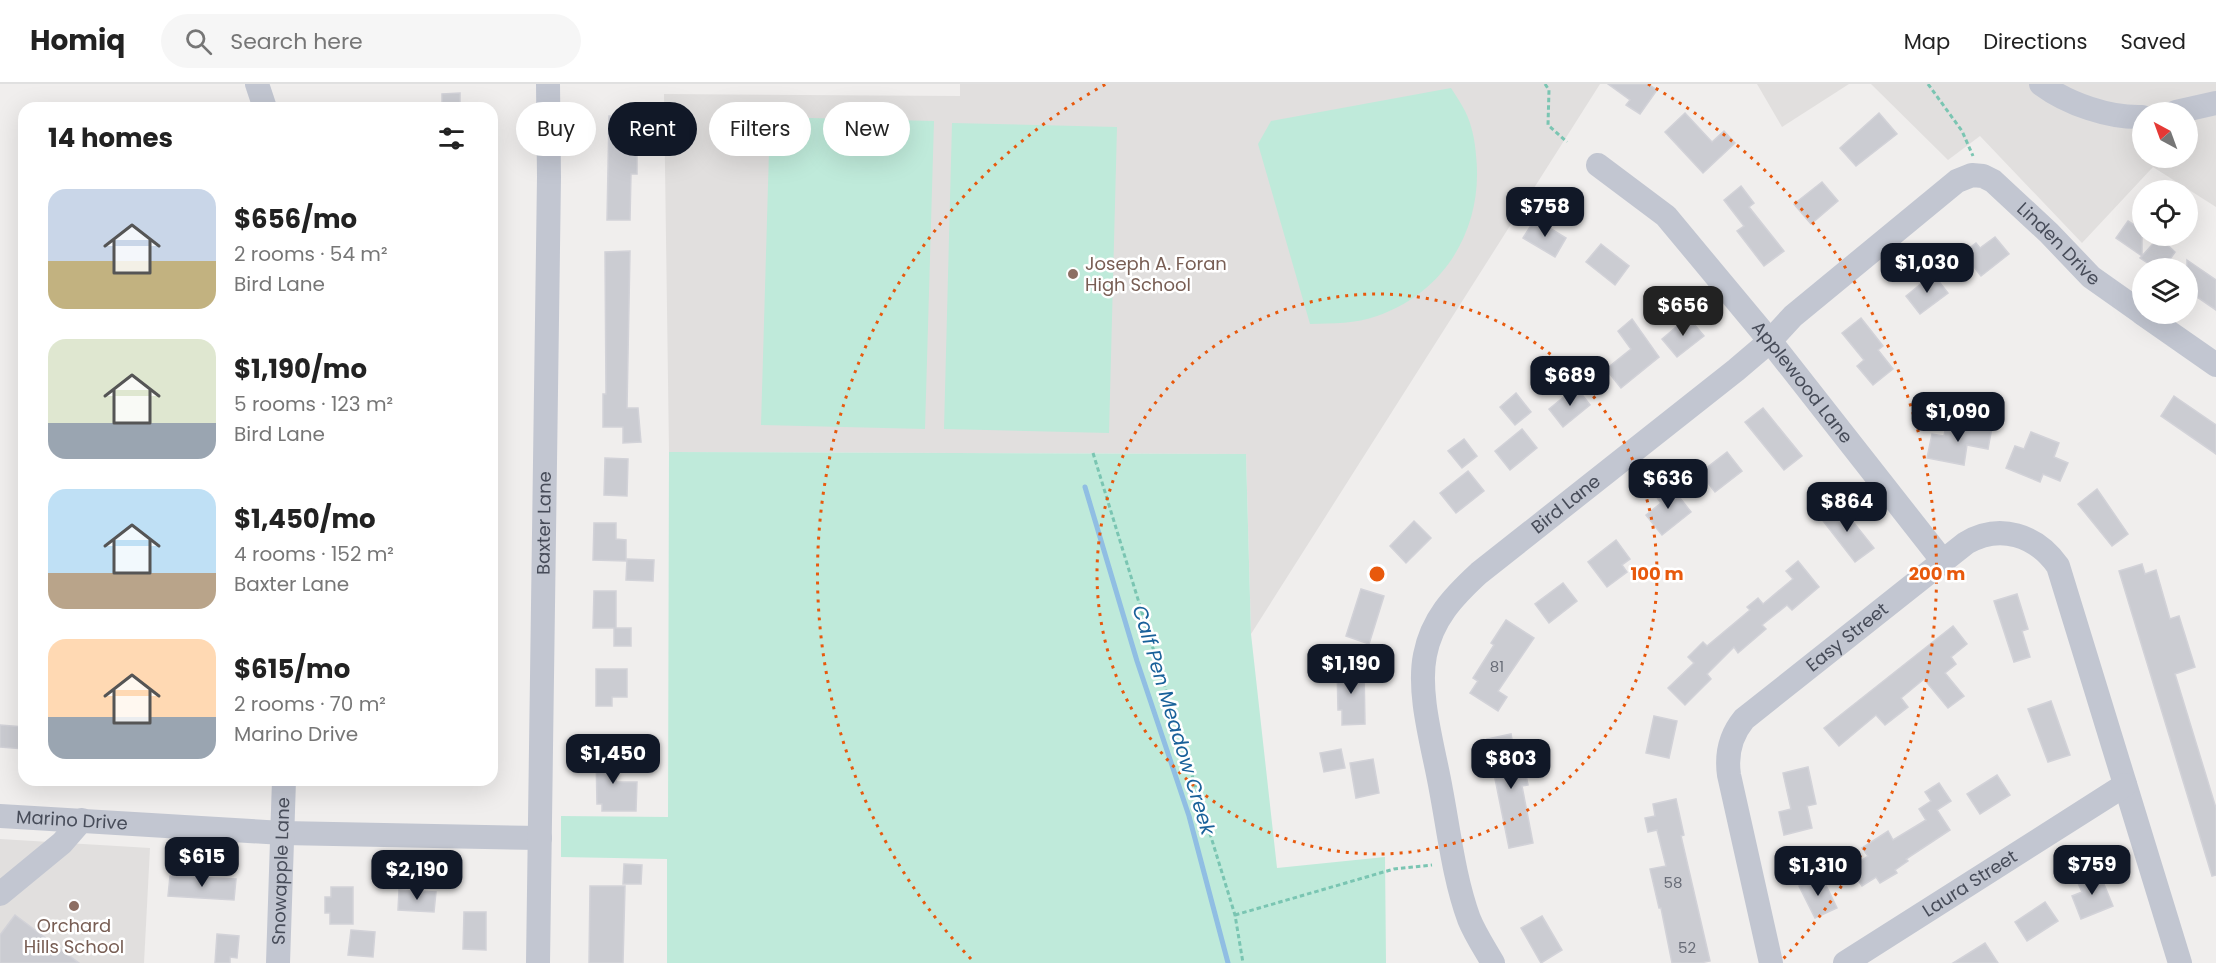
<!DOCTYPE html>
<html lang="en">
<head>
<meta charset="utf-8">
<style>
  :root { --surface:#fff; --page:#f6f6f6; --text:#222; --muted:#767676; --line:#e0e0e0; --accent:#111827 }
  body { margin:0; font-family:Poppins,sans-serif; background:var(--page); color:var(--text); height:100vh; display:flex; flex-direction:column; font-size:22px; white-space:nowrap }
  * { box-sizing:border-box; margin:0 }
  p { font-size:20px; color:var(--muted) }
  .icon { flex:none; width:33px; height:33px; fill:none; stroke:currentColor; stroke-width:2; stroke-linecap:round; stroke-linejoin:round }
  .map { position:relative; flex:1; overflow:hidden }
  .side { position:absolute; left:18px; top:18px; width:480px; height:684px; display:flex; flex-direction:column; background:var(--surface); border-radius:18px; box-shadow:0 6px 24px #0002 }
  .side>* { flex:none }
  .top-card { position:absolute; left:516px; top:18px; width:570px; height:54px; display:flex; gap:12px }
  .needle { width:39px; rotate:319deg }
  .controls { position:absolute; left:2132px; top:18px; display:grid; gap:12px }
  .controls a { display:grid; place-items:center; width:66px; height:66px; border-radius:50%; background:var(--surface); box-shadow:0 6px 24px #0002; font-size:30px }
  .price { position:absolute; translate:-50% -51px; padding:0 14px; border-radius:12px; background:var(--accent); color:#fff; font-size:20px; line-height:39px; filter:drop-shadow(0 2px 3px #0008) }
  .price::after { content:''; position:absolute; left:50%; top:36px; width:18px; height:14px; margin-left:-9px; background:inherit; clip-path:polygon(0 0,100% 0,50% 100%) }
  .price.on { background:#222; color:#fff }
  ul { padding:0; list-style:none }
  li { display:flex; align-items:center; gap:18px; height:150px; padding:0 30px }
  li span { display:grid; place-items:center; flex:none; width:168px; height:120px; border-radius:18px; color:#555 }
  li>.icon { margin-inline-start:auto }
  span .icon { width:72px; height:72px; fill:#fffc; stroke-width:1 }
  li b { font-size:26px }
  h2 { display:flex; justify-content:space-between; align-items:center; height:72px; padding:0 30px; font-size:26px }
  .chip { padding:0 21px; border-radius:27px; background:var(--surface); box-shadow:0 6px 24px #0002; font-size:21px; line-height:54px }
  .chip.on { background:var(--accent); color:#fff }
  header { display:flex; align-items:center; gap:36px; box-sizing:border-box; height:84px; padding:0 30px; background:var(--surface); border-bottom:2px solid var(--line) }
  header strong { font-size:28px }
  nav { display:flex; gap:33px; margin-inline-start:auto; font-size:21px }
  .search { width:420px; height:54px; background:var(--page); display:flex; align-items:center; gap:15px; box-sizing:border-box; padding:0 21px; border-radius:33px; color:var(--muted); font-size:22px }
  .map>svg:first-child { display:block }
  .education { fill:#e1dfde; fill-rule:evenodd }
  .green { fill:#bfeada }
  .lines { fill:none; stroke-linecap:round; stroke-linejoin:round }
  .stream { stroke:#90bee3; stroke-width:5 }
  .building { fill:#cbccd2; stroke:#d2d2d8; stroke-width:1.5 }
  .path { stroke:#7ac5b2; stroke-width:3; stroke-dasharray:4.5 3; stroke-linecap:butt }
  .minor { stroke:#c2c6d1; stroke-width:24 }
  .ring { fill:none; stroke:#e8590c; stroke-width:3; stroke-dasharray:3 6 }
  .education-dot { fill:#8d6e63; stroke:#fff; stroke-width:2 }
  .labels { text-anchor:middle; stroke-width:5; stroke-linejoin:round; paint-order:stroke }
  .number-label { font-size:15px; fill:#686c77 }
  .street-label { font-size:18px; fill:#474c59; stroke:#fff }
  .education-label { font-size:18px; fill:#785e54; stroke:#fff; text-anchor:start }
  .water-label { font-size:20px; font-style:italic; fill:#19619a; stroke:#fff }
  .centre { fill:#e8590c; stroke:#fff; stroke-width:3 }
  .ring-label { font-size:18px; text-anchor:middle; font-weight:bold; fill:#e8590c; stroke:#fff; stroke-width:5; stroke-linejoin:round; paint-order:stroke }
</style>
</head>
<body>
<header>
<strong>Homiq</strong>
<div class="search"><svg class="icon" aria-label="search" viewBox="0 0 24 24"><circle cx="10" cy="10" r="6"/><path d="M15 15l6 6"/></svg>Search here</div>
<nav><a>Map</a><a>Directions</a><a>Saved</a></nav>
</header>
<div class="map">
<svg width="2216" height="879" viewBox="0 0 2216 879">
  <rect width="100%" height="100%" fill="#f0eeed"/>
  <g class="education">
    <polygon points="960,0 1600,0 1251,550 1246,370 669,368 664,10 960,12"/>
    <polygon points="1757,0 1849,0 1782,43"/>
    <path d="M 1871,0 L 2216,0 L 2216,123 L 2153,83 L 2082,159 L 1980,52 L 1948,76 ZM 2142,28 L 2187,28 L 2187,74 L 2142,74 Z"/>
    <polygon points="0,755 150,764 144,879 0,879"/>
  </g>
  <g class="green">
    <path d="M 1451,4 C 1456,12 1461,19 1465,27 C 1472,41 1475,57 1476,71 C 1484,143 1446,208 1377,232 C 1356,240 1333,239 1310,240 L 1258,60 L 1271,37 Z"/>
    <polygon points="770,33 934,37 925,345 761,341"/>
    <polygon points="952,39 1117,43 1109,349 944,345"/>
    <polygon points="669,368 1246,370 1251,550 1277,784 1385,773 1386,879 667,879 667,775 561,773 561,732 668,733"/>
  </g>
  <g class="lines">
    <polyline class="stream" points="1085,403 1137,577 1189,732 1228,879"/>
  </g>
  <g class="building">
    <polygon points="1608,0 1648,0 1657,6 1640,30 1626,21 1630,16"/>
    <polygon points="460,9 460,24 442,24 442,10"/>
    <polygon points="1685,29 1712,58 1724,47 1735,59 1703,89 1665,48"/>
    <polygon points="1879,29 1897,50 1856,82 1840,64"/>
    <polygon points="609,32 633,33 632,69 637,69 637,90 631,90 630,136 607,136"/>
    <polygon points="1822,98 1838,117 1811,140 1794,120"/>
    <polygon points="1741,102 1754,119 1749,123 1784,167 1764,182 1737,147 1744,142 1724,116"/>
    <polygon points="1535,135 1566,154 1555,173 1523,154"/>
    <polygon points="2128,137 2142,146 2142,172 2159,153 2175,168 2164,184 2155,184 2140,174 2142,172 2116,154"/>
    <polygon points="1995,153 2009,170 1981,192 1963,169 1976,159 1980,164"/>
    <polygon points="1601,160 1629,182 1615,201 1586,178"/>
    <polygon points="630,167 627,324 638,324 641,358 623,359 623,343 603,343 603,310 606,310 605,168"/>
    <polygon points="2187,176 2216,196 2216,226 2187,206"/>
    <polygon points="1933,190 1948,209 1920,230 1906,212"/>
    <polygon points="1688,233 1704,252 1677,273 1662,255"/>
    <polygon points="1861,234 1883,262 1878,266 1893,285 1873,301 1857,282 1864,276 1842,249"/>
    <polygon points="1632,235 1659,273 1621,304 1606,285 1631,265 1618,247"/>
    <polygon points="1576,303 1590,321 1563,343 1549,325"/>
    <polygon points="1516,309 1531,328 1515,341 1500,323"/>
    <polygon points="2174,312 2216,341 2216,370 2161,332"/>
    <polygon points="1763,324 1802,372 1784,386 1745,338"/>
    <polygon points="1970,339 1992,343 1988,365 1967,361 1964,381 1927,374 1932,350 1944,352 1946,340 1969,345"/>
    <polygon points="1522,345 1537,364 1510,386 1495,367"/>
    <polygon points="2031,348 2059,359 2054,373 2068,379 2060,397 2043,390 2040,398 2006,384 2015,362 2024,365"/>
    <polygon points="1464,355 1477,372 1462,384 1448,367"/>
    <polygon points="1727,368 1742,387 1715,408 1700,389"/>
    <polygon points="605,374 628,375 627,412 604,411"/>
    <polygon points="1468,387 1484,407 1456,429 1440,409"/>
    <polygon points="1669,400 1691,428 1662,451 1646,431 1661,419 1655,411"/>
    <polygon points="2097,405 2128,450 2112,462 2078,420"/>
    <polygon points="1838,419 1874,464 1855,478 1820,433"/>
    <polygon points="1414,437 1431,454 1406,479 1390,462"/>
    <polygon points="594,439 616,439 616,455 626,456 626,477 593,476"/>
    <polygon points="1616,456 1630,475 1622,481 1627,488 1607,503 1588,478"/>
    <polygon points="627,475 654,476 653,497 626,496"/>
    <polygon points="1798,477 1819,503 1792,526 1787,521 1762,541 1766,545 1738,569 1734,563 1707,590 1711,595 1685,621 1668,604 1694,579 1688,573 1703,558 1707,562 1750,526 1747,523 1758,514 1763,520 1793,495 1786,487"/>
    <polygon points="2142,480 2145,490 2156,486 2170,535 2179,532 2195,583 2175,590 2216,724 2216,791 2212,792 2119,487"/>
    <polygon points="1563,499 1577,517 1549,539 1535,520"/>
    <polygon points="1361,505 1384,512 1369,560 1346,552"/>
    <polygon points="594,507 616,507 616,544 631,544 631,562 614,562 614,544 593,544"/>
    <polygon points="2017,510 2028,545 2022,547 2030,573 2014,578 1994,517"/>
    <polygon points="1506,536 1534,554 1498,607 1507,613 1498,627 1470,609 1478,597 1473,594 1494,561 1491,559"/>
    <polygon points="1953,542 1967,560 1951,573 1956,580 1945,589 1964,612 1948,624 1924,595 1901,614 1908,623 1885,641 1876,631 1839,662 1824,644"/>
    <polygon points="1337,583 1364,583 1365,640 1342,641 1342,626 1338,626"/>
    <polygon points="596,585 627,585 627,613 612,613 612,622 596,622"/>
    <polygon points="2051,617 2070,671 2048,678 2028,625"/>
    <polygon points="1654,632 1677,637 1669,674 1646,669"/>
    <polygon points="0,641 24,643 24,665 0,663"/>
    <polygon points="1511,650 1515,672 1522,671 1528,701 1522,702 1533,759 1509,764 1487,655"/>
    <polygon points="601,663 616,664 616,698 637,698 636,727 602,727 602,720 597,720 596,670 601,670"/>
    <polygon points="1341,665 1345,684 1324,688 1320,669"/>
    <polygon points="1373,675 1379,709 1356,714 1350,679"/>
    <polygon points="1808,683 1816,720 1807,722 1812,744 1784,751 1779,728 1791,725 1783,689"/>
    <polygon points="1997,691 2010,711 1980,730 1967,710"/>
    <polygon points="1939,699 1951,717 1937,726 1950,746 1906,775 1908,777 1895,786 1897,789 1880,799 1876,793 1862,802 1850,784 1868,772 1862,764 1888,747 1893,756 1926,736 1919,725 1931,717 1925,708"/>
    <polygon points="1676,715 1684,751 1681,752 1710,877 1700,879 1672,879 1661,824 1659,824 1650,785 1666,782 1657,746 1648,748 1645,734 1655,732 1653,720"/>
    <polygon points="624,780 642,781 641,800 623,800"/>
    <polygon points="2099,788 2113,822 2081,835 2072,812 2082,808 2077,797"/>
    <polygon points="1821,791 1837,824 1815,834 1799,802"/>
    <polygon points="170,792 236,795 234,816 168,812"/>
    <polygon points="590,802 625,802 623,879 589,879"/>
    <polygon points="331,803 353,803 353,840 330,840 330,829 325,829 325,813 331,813"/>
    <polygon points="399,806 436,808 434,828 398,826"/>
    <polygon points="2045,818 2058,837 2027,857 2015,838"/>
    <polygon points="464,828 486,828 486,866 463,865"/>
    <polygon points="15,831 79,879 0,879 0,851"/>
    <polygon points="1542,832 1562,866 1541,879 1521,844"/>
    <polygon points="351,846 375,848 373,873 348,871"/>
    <polygon points="217,850 239,852 237,874 230,873 230,879 215,879"/>
    <polygon points="1985,859 1998,879 1953,879"/>
  </g>
  <g class="lines">
    <g class="path">
      <polyline points="1545,0 1549,6 1548,41 1567,58"/>
      <polyline points="1928,0 1962,47 1973,72"/>
      <polyline points="1093,369 1235,831 1243,879"/>
      <polyline points="1235,831 1394,785 1432,781"/>
    </g>
    <g class="minor">
      <polyline points="257,0 265,24"/>
      <path d="M 2041,0 C 2068,20 2109,34 2142,33"/>
      <polyline points="2176,28 2216,19"/>
      <path id="s1" d="M 1598,81 L 1666,132 L 1770,257 L 1942,476"/>
      <polyline points="2143,230 2216,281"/>
      <path id="s2" d="M 0,732 L 283,749 L 540,754"/>
      <polyline points="0,810 62,759 82,736"/>
      <path id="s3" d="M 278,879 L 284,696"/>
      <path id="s4" d="M 538,879 L 549,93 L 548,0"/>
      <path id="s5" d="M 1493,879 C 1485,865 1475,850 1469,835 C 1454,794 1449,748 1441,706 C 1434,665 1417,611 1425,571 C 1432,535 1453,513 1479,489 L 1736,286 L 1770,257 L 1793,232 L 1957,97 L 1972,91 L 1983,92 L 1993,97 L 2049,149 L 2091,193 L 2142,229"/>
      <path id="s6" d="M 1771,879 L 1729,691 C 1726,670 1730,652 1744,635 L 1966,459 C 2000,439 2036,451 2058,482 L 2180,879"/>
      <path id="s7" d="M 1845,879 L 2125,701"/>
    </g>
  </g>
  <g class="ring">
    <circle cx="1377" cy="490" r="280"/>
    <path d="M971 875A560 560 0 0 1 1106 0M1648 0A560 560 0 0 1 1783 875"/>
  </g>
  <g class="education-dot">
    <circle cx="1073" cy="190" r="6"/>
    <circle cx="74" cy="822" r="6"/>
  </g>
  <g class="labels">
    <g class="number-label">
      <text x="1497" y="588">81</text>
      <text x="1673" y="804">58</text>
      <text x="1687" y="869">52</text>
    </g>
    <g class="street-label">
      <text dy="6" stroke="none"><textPath href="#s5" startOffset="1167">Linden Drive</textPath></text>
      <text dy="6" stroke="none"><textPath href="#s1" startOffset="300">Applewood Lane</textPath></text>
      <text dy="6" stroke="none"><textPath href="#s5" startOffset="530">Bird Lane</textPath></text>
      <text dy="6" stroke="none"><textPath href="#s4" startOffset="440">Baxter Lane</textPath></text>
      <text dy="6" stroke="none"><textPath href="#s6" startOffset="384">Easy Street</textPath></text>
      <text dy="6" stroke="none"><textPath href="#s2" startOffset="72">Marino Drive</textPath></text>
      <text dy="6" stroke="none"><textPath href="#s3" startOffset="92">Snowapple Lane</textPath></text>
      <text dy="6" stroke="none"><textPath href="#s7" startOffset="148">Laura Street</textPath></text>
    </g>
    <g class="education-label">
      <text x="1085" y="186">Joseph A. Foran<tspan x="1085" dy="21">High School</tspan></text>
      <text x="74" y="848" text-anchor="middle">Orchard<tspan x="74" dy="21">Hills School</tspan></text>
    </g>
    <g class="water-label">
      <text transform="translate(1174 636) rotate(73)" y="7">Calf Pen Meadow Creek</text>
    </g>
  </g>
  <circle cx="1377" cy="490" r="9" class="centre"/>
  <g class="ring-label">
    <text x="1657" y="496">100 m</text>
    <text x="1937" y="496">200 m</text>
  </g>
</svg>
<div class="controls">
<a><svg class="needle" viewBox="-14 -14 28 28"><path d="M0-13l5 13h-10z" fill="#e53935"/><path d="M0 13l5-13h-10z" fill="#767676"/></svg></a>
<a><svg class="icon" aria-label="locate" viewBox="0 0 24 24"><circle cx="12" cy="12" r="6"/><path d="M12 2v4M12 18v4M2 12h4M18 12h4"/></svg></a>
<a><svg class="icon" aria-label="layers" viewBox="0 0 24 24"><path d="M12 4l9 5-9 5-9-5zM3 14l9 5 9-5"/></svg></a>
</div>
<b class="price" style="left:1545px;top:154px">$758</b>
<b class="price" style="left:1927px;top:210px">$1,030</b>
<b class="price on" style="left:1683px;top:253px">$656</b>
<b class="price" style="left:1570px;top:323px">$689</b>
<b class="price" style="left:1958px;top:359px">$1,090</b>
<b class="price" style="left:1668px;top:426px">$636</b>
<b class="price" style="left:1847px;top:449px">$864</b>
<b class="price" style="left:1351px;top:611px">$1,190</b>
<b class="price" style="left:613px;top:701px">$1,450</b>
<b class="price" style="left:1511px;top:706px">$803</b>
<b class="price" style="left:202px;top:804px">$615</b>
<b class="price" style="left:2092px;top:812px">$759</b>
<b class="price" style="left:1818px;top:813px">$1,310</b>
<b class="price" style="left:417px;top:817px">$2,190</b>
<div class="top-card">
<a class="chip">Buy</a>
<a class="chip on">Rent</a>
<a class="chip">Filters</a>
<a class="chip">New</a>
</div>
<section class="side">
<h2>14 homes<svg class="icon" aria-label="filters" viewBox="0 0 24 24"><path d="M4 7h16M4 17h16"/><circle cx="9" cy="7" r="2"/><circle cx="15" cy="17" r="2"/></svg></h2>
<ul>
<li><span style="background:linear-gradient(#c9d6e8 60%,#c2b280 0)"><svg class="icon" aria-label="home" viewBox="0 0 24 24"><path d="M3 11l9-7 9 7M6 9v11h12V9"/></svg></span><div><b>$656/mo</b><p>2 rooms · 54 m²</p><p>Bird Lane</p></div></li>
<li><span style="background:linear-gradient(#dfe7d0 70%,#9aa5b1 0)"><svg class="icon" aria-label="home" viewBox="0 0 24 24"><path d="M3 11l9-7 9 7M6 9v11h12V9"/></svg></span><div><b>$1,190/mo</b><p>5 rooms · 123 m²</p><p>Bird Lane</p></div></li>
<li><span style="background:linear-gradient(#bfe0f5 70%,#b9a48a 0)"><svg class="icon" aria-label="home" viewBox="0 0 24 24"><path d="M3 11l9-7 9 7M6 9v11h12V9"/></svg></span><div><b>$1,450/mo</b><p>4 rooms · 152 m²</p><p>Baxter Lane</p></div></li>
<li><span style="background:linear-gradient(#ffd9b3 65%,#9aa5b1 0)"><svg class="icon" aria-label="home" viewBox="0 0 24 24"><path d="M3 11l9-7 9 7M6 9v11h12V9"/></svg></span><div><b>$615/mo</b><p>2 rooms · 70 m²</p><p>Marino Drive</p></div></li>
</ul>
</section>
</div>
</body>
</html>
